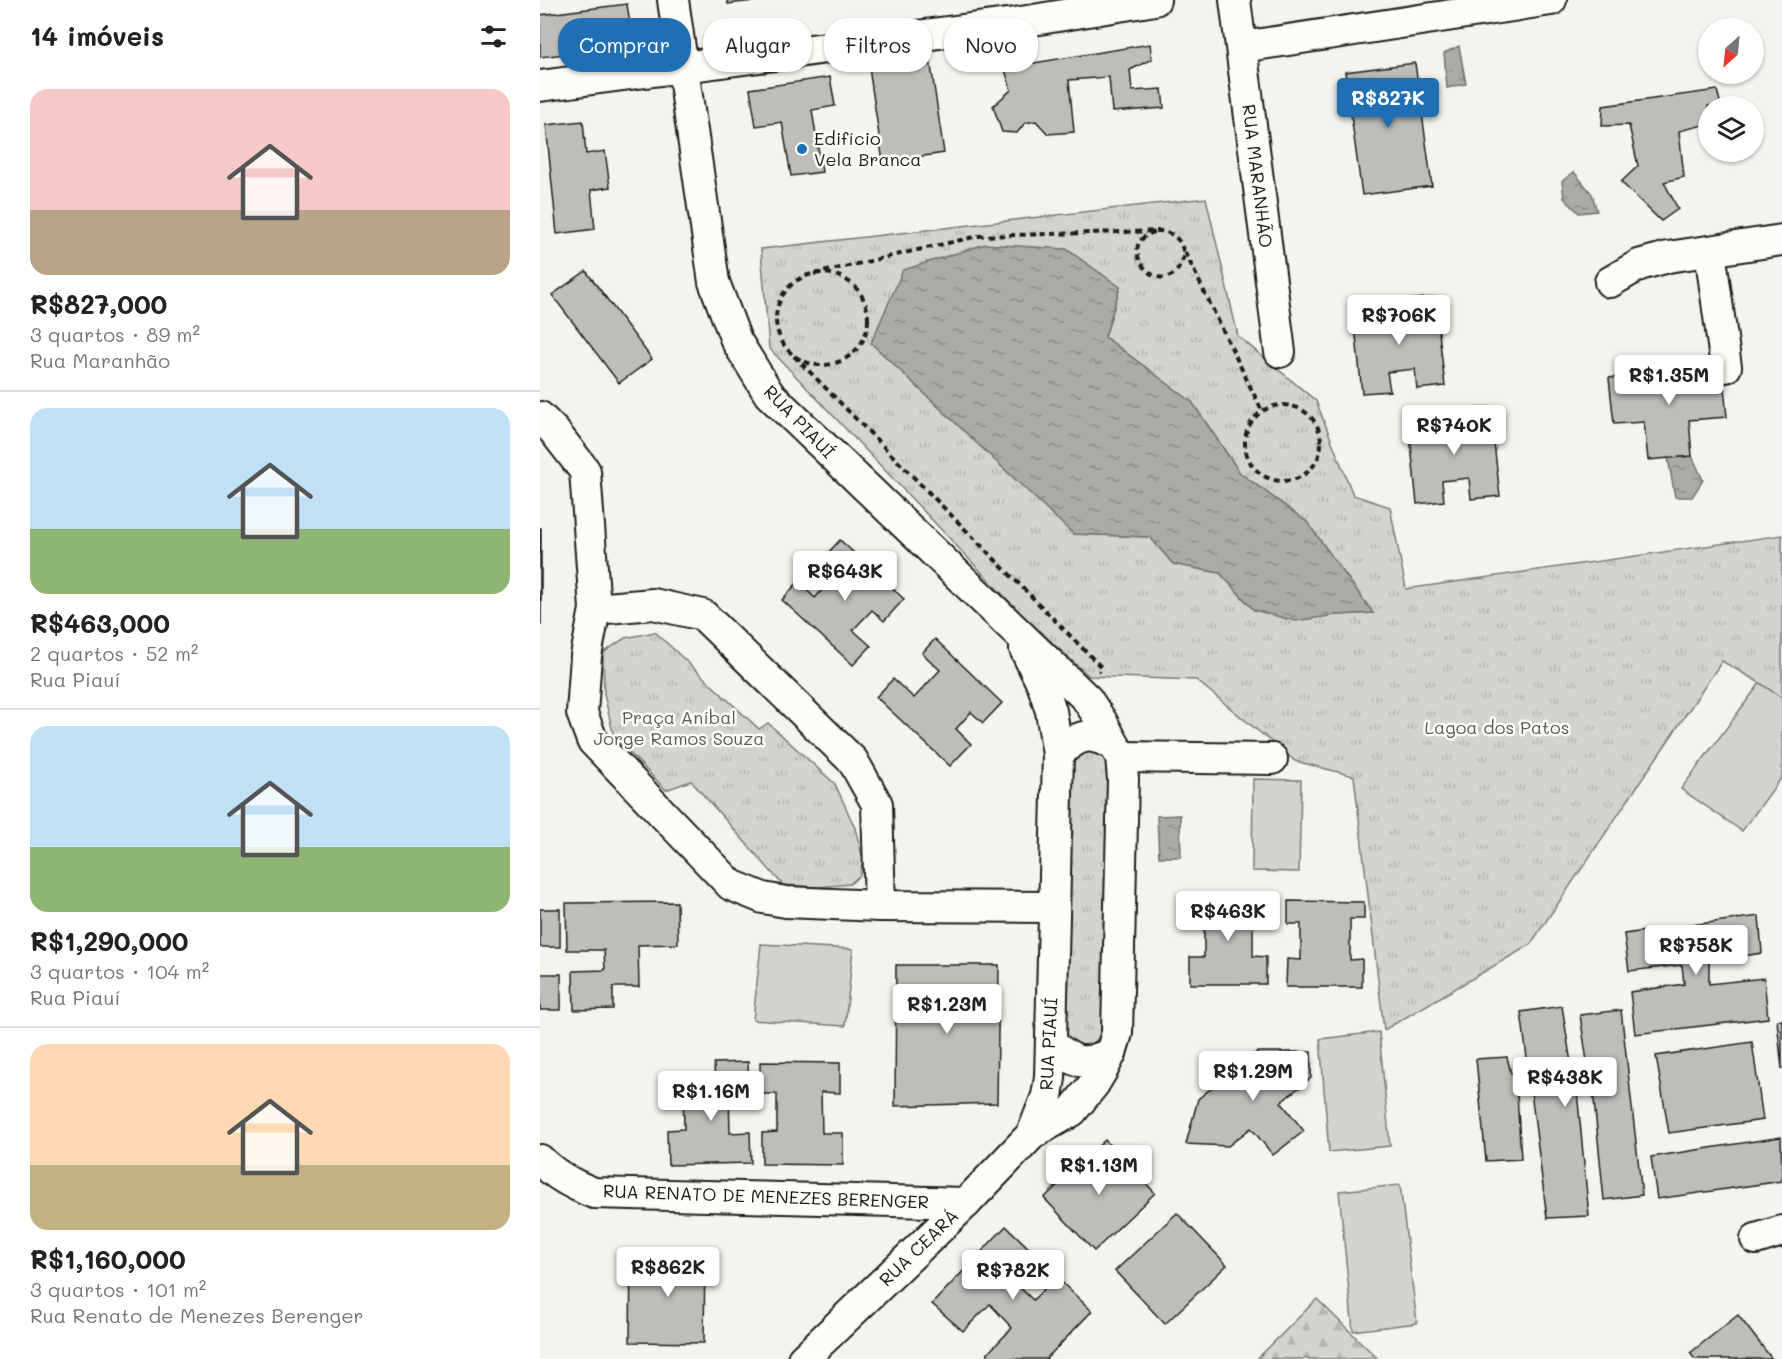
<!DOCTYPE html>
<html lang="pt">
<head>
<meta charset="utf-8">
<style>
  :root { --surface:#fff; --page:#f2f2f2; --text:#222; --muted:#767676; --line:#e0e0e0; --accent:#1f6fb2 }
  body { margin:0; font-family:Mali,sans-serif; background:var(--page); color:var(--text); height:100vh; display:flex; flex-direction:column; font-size:22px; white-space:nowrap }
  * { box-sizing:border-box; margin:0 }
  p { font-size:20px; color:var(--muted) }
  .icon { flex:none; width:33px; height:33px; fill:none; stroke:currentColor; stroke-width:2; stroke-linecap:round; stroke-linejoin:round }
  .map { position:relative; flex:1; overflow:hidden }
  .details { display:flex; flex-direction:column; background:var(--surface); width:540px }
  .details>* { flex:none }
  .hud { position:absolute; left:18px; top:18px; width:570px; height:54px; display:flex; gap:12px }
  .needle { width:39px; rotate:207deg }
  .buttons { position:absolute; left:1158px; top:18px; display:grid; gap:12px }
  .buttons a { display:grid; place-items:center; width:66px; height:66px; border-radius:50%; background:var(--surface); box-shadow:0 2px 4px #0004; font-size:30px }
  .price { position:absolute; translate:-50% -51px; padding:0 14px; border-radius:6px; background:#fff; color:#222; font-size:20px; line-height:39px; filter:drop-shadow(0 2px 3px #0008) }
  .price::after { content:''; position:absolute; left:50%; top:36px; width:18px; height:14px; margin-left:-9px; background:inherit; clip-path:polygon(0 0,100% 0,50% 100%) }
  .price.on { background:var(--accent); color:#fff }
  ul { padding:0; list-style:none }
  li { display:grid; align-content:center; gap:12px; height:318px; padding:0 30px }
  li+li { border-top:2px solid var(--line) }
  li span { display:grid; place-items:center; height:186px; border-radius:18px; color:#555 }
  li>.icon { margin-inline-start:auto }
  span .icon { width:108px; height:108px; fill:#fffc; stroke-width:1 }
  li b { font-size:26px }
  h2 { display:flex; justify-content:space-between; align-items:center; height:72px; padding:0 30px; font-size:26px }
  .chip { padding:0 21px; border-radius:24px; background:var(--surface); box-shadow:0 2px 4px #0004; font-size:21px; line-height:54px }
  .chip.on { background:var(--accent); color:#fff }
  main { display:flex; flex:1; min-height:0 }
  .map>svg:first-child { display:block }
  .grass { fill:#d4d3cf; stroke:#787876; stroke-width:1.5 }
  .forest { fill:url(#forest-firs); stroke:#787876; stroke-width:1.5 }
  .park { fill:url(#park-tufts); stroke:#787876; stroke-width:1.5; fill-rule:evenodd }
  .water { fill:url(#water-ripples); stroke:#72716f; stroke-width:1.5 }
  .building { fill:#bebdba; stroke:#1c1c1c; stroke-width:1.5 }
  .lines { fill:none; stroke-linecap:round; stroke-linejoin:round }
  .minor-casing { stroke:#1c1c1c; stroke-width:34 }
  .path { stroke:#1c1c1c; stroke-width:4; stroke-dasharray:6 4.5; stroke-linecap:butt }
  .minor { stroke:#fdfcf7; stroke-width:30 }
  .poi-dot { fill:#1f6fb2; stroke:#fdfcf7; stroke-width:2 }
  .labels { text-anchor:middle; stroke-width:5; stroke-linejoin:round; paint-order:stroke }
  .poi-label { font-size:18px; fill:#1c1c1c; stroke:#fdfcf7; text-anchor:start }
  .street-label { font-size:18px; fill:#1c1c1c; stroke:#fdfcf7 }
  .park-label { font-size:18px; fill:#5c5c5b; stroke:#fdfcf7 }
</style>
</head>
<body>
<main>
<section class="details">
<h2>14 imóveis<svg class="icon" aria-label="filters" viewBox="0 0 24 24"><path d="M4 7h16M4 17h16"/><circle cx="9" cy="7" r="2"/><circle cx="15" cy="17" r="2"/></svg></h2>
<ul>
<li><span style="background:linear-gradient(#f6c9c9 65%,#b9a48a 0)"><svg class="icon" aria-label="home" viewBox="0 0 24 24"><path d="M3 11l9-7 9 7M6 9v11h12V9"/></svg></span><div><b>R$827,000</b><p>3 quartos · 89 m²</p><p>Rua Maranhão</p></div></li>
<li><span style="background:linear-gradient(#bfe0f5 65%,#8fb573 0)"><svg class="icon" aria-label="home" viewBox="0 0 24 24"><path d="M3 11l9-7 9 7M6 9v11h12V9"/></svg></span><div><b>R$463,000</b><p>2 quartos · 52 m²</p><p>Rua Piauí</p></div></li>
<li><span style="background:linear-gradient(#bfe0f5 65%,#8fb573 0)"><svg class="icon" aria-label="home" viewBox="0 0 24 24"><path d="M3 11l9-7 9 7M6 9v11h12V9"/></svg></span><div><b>R$1,290,000</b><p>3 quartos · 104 m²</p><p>Rua Piauí</p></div></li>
<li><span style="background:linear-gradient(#ffd9b3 65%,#c2b280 0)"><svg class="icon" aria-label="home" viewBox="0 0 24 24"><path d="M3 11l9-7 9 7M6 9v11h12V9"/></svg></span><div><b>R$1,160,000</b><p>3 quartos · 101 m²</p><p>Rua Renato de Menezes Berenger</p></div></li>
</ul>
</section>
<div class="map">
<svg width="1242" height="1359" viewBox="0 0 1242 1359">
  <defs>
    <pattern id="forest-firs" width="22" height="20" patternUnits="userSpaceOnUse" patternTransform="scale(1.5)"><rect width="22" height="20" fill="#d4d3cf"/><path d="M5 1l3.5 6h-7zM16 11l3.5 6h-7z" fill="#b5b5b1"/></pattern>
    <pattern id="park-tufts" width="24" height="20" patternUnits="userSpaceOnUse" patternTransform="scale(1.5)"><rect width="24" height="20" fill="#d4d3cf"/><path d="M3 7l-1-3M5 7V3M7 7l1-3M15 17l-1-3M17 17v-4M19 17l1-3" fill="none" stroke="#b5b5b1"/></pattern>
    <pattern id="water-ripples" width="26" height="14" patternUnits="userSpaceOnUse" patternTransform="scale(1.5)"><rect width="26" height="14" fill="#abaaa6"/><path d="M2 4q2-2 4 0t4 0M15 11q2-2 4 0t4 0" fill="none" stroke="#8a8a86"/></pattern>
  </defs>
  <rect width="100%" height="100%" fill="#f4f3ee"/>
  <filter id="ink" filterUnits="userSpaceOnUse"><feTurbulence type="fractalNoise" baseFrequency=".0167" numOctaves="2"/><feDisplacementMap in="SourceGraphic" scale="12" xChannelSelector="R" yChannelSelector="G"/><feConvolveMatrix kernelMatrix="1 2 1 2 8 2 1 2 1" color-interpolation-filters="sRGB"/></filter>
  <g filter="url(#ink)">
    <g class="grass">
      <polygon points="1220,683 1242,698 1242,777 1202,831 1141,789"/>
      <polygon points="713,779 761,780 759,872 712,871"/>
      <polygon points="221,944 313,949 305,1026 213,1020"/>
      <polygon points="839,1032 850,1146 789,1152 780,1039"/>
      <polygon points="860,1185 877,1323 813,1331 799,1191"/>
    </g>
    <polygon class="forest" points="777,1299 838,1359 717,1359"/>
    <g class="park">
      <path d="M 666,198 L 698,336 L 776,401 L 813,495 L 850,507 L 866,589 L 1242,535 L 1242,698 L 1220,683 L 1182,661 L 990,945 L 844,1030 L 814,776 L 755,761 L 656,680 L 549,676 L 485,618 L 229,348 L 221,249 ZM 526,249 L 580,287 L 565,337 L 652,402 L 700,473 L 767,522 L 833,613 L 797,615 L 714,610 L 680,573 L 633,564 L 610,537 L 533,534 Z"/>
      <polygon points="115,632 219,729 228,723 295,784 315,828 323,859 320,875 310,884 278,887 243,885 151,781 126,790 74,737 64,694 63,653 85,638"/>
      <polygon points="539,746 570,758 562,1033 553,1044 540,1045 525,1036 531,763"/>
    </g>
    <g class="water">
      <polygon points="919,46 926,84 907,88 904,53"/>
      <polygon points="1034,172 1052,194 1057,211 1039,213 1024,198 1022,181"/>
      <polygon points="445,244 526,249 580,287 565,337 652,402 700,473 767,522 833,613 797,615 755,621 714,610 680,573 633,564 610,537 533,534 331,343 363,270"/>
      <polygon points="1152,456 1163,480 1152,497 1135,497 1128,458"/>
      <polygon points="640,815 641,857 619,857 617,816"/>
    </g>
    <g class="building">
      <polygon points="187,0 223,0 188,4"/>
      <polygon points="87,4 93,46 0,57 0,15"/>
      <polygon points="610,44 612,59 590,70 592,91 622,89 624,108 572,112 569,77 529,80 534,132 508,134 496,121 485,123 477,133 462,132 453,106 471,90 461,56 481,50 494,63"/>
      <polygon points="390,59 404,153 343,162 329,68"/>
      <polygon points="875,63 892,186 822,195 805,72"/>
      <polygon points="290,77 295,106 272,110 282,172 251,176 242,122 216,126 210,89"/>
      <polygon points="1177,90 1181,106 1168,106 1168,124 1139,131 1144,177 1124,182 1138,209 1121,221 1081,182 1098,166 1089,125 1062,126 1063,106"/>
      <polygon points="43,121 46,154 65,151 70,187 51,190 55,229 17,234 6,125"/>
      <polygon points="46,271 112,359 79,383 12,295"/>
      <polygon points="895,297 905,386 877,389 875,369 847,372 850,391 822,393 813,307 834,304 836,322 870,319 868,300"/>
      <polygon points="1182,367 1187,417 1149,420 1152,456 1108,460 1104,422 1074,424 1069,378"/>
      <polygon points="950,407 960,496 931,499 929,478 902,481 904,501 877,504 868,416 889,414 890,432 925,428 923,410"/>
      <rect x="0" y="528" width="1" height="97"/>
      <polygon points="300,540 364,599 344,621 332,610 313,630 331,646 313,665 242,600 258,582 275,598 299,571 284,557"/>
      <polygon points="395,639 462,703 443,723 431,712 416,729 431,744 410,766 336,697 353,679 374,698 400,670 382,653"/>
      <polygon points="652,899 727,899 727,916 713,916 713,956 726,957 726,984 650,984 650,957 664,957 664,921 652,921"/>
      <polygon points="748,901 824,902 824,919 810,919 810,960 822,959 822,987 746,987 747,959 761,960 761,924 748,924"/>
      <polygon points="137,902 138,944 98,945 99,987 73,987 73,1009 34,1010 33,971 65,970 64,950 27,950 26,903"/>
      <rect x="0" y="909" width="20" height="38"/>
      <polygon points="1219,916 1222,953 1169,961 1169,984 1224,978 1228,1018 1095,1034 1090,992 1144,984 1142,965 1089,971 1084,934"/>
      <polygon points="356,965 459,965 457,1103 355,1106"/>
      <rect x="0" y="974" width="21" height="36"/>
      <polygon points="1022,1006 1031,1063 1047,1061 1040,1015 1081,1010 1102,1195 1064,1200 1053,1090 1037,1091 1049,1216 1007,1218 991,1092 977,1094 981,1159 946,1161 936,1059 967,1057 971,1073 989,1073 981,1012"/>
      <polygon points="1237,1020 1242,1020 1242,1069"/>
      <polygon points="1212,1042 1223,1120 1129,1133 1116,1056"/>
      <polygon points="717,1052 771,1052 771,1078 741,1102 764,1131 733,1155 711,1128 688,1146 646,1144 658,1099"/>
      <polygon points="208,1062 209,1092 189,1092 190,1133 210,1132 211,1163 128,1165 127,1130 144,1129 143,1088 175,1087 174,1063"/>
      <polygon points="220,1062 300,1063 300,1093 281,1092 282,1133 303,1133 303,1165 222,1164 222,1133 237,1132 237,1094 220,1094"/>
      <polygon points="1241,1137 1242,1181 1117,1199 1111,1157"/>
      <polygon points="565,1140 615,1193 554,1251 504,1198"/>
      <polygon points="637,1213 687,1265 625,1324 575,1271"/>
      <polygon points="466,1226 497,1256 473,1281 493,1300 516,1277 552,1311 506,1359 452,1359 447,1354 472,1328 450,1304 423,1331 392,1304"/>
      <polygon points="91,1252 165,1253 164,1343 90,1342"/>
      <polygon points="1198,1315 1232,1359 1155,1359 1150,1353"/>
    </g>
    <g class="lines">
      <g class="minor-casing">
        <g id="minor">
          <polyline points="133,0 174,282 196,340 229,394 547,699 562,722 581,757 583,779 577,1033 571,1053 563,1069 554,1084 532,1111 492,1134 426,1203 263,1359"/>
          <polyline points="695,0 740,352"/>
          <polyline points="702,47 1011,0"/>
          <polyline points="0,86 475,23 615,0"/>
          <polyline points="1170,251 1186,367"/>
          <polyline points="1070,282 1099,265 1128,257 1242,240"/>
          <polyline points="0,417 14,431 45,471 55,609 46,656 42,713 52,740 191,885 223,898 246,902 340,906 514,907"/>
          <polyline points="55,609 113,604 163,615 313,761 337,804 340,906"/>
          <polyline points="485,649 503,686 511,711 518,754 510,1078 507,1096 492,1134"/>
          <path d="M 518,754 C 539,734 549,731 575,746"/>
          <polyline points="581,757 732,759"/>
          <path d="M 511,1044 C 536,1063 541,1067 571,1053"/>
          <path d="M 0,1160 C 16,1176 33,1185 54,1193 L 426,1203"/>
          <polyline points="1216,1239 1242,1231"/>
        </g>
      </g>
      <g class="path">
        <polyline points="645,252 722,411"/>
        <circle cx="282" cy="319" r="46"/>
        <path d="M 274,274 L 438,236 L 620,231 C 635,233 642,241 644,255 C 629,314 563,240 620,231"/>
        <polyline points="254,356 561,667 559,672"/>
        <circle cx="743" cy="443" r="38"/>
      </g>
      <use href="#minor" class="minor"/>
    </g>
  </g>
  <circle class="poi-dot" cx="262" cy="149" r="6"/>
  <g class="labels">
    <g class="poi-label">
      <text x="274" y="145">Edifício<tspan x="274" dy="21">Vela Branca</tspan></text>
    </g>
    <g class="street-label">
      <text transform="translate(717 176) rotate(83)" y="6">RUA MARANHÃO</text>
      <text transform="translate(259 422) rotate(46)" y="6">RUA PIAUÍ</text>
      <text transform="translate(509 1044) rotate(-87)" y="6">RUA PIAUÍ</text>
      <text transform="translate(226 1197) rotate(2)" y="6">RUA RENATO DE MENEZES BERENGER</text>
      <text transform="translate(379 1248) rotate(-44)" y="6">RUA CEARÁ</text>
    </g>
    <g class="park-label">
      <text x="139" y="724">Praça Aníbal<tspan x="139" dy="21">Jorge Ramos Souza</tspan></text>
      <text x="957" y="734">Lagoa dos Patos</text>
    </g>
  </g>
</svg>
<div class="buttons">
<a><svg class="needle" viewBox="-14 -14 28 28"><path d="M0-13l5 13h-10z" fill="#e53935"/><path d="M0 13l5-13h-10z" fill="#767676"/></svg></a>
<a><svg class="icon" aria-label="layers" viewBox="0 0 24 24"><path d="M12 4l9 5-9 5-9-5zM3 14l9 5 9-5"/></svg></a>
</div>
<b class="price on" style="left:848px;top:129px">R$827K</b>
<b class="price" style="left:859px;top:346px">R$706K</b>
<b class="price" style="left:1129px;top:406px">R$1.35M</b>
<b class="price" style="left:914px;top:456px">R$740K</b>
<b class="price" style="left:305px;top:602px">R$643K</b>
<b class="price" style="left:688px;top:942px">R$463K</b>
<b class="price" style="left:1156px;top:976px">R$758K</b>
<b class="price" style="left:407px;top:1035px">R$1.23M</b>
<b class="price" style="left:713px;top:1102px">R$1.29M</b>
<b class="price" style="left:1025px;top:1108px">R$438K</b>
<b class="price" style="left:171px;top:1122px">R$1.16M</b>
<b class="price" style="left:559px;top:1196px">R$1.13M</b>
<b class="price" style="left:128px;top:1298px">R$862K</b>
<b class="price" style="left:473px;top:1301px">R$782K</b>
<div class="hud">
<a class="chip on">Comprar</a>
<a class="chip">Alugar</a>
<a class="chip">Filtros</a>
<a class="chip">Novo</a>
</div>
</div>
</main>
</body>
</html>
